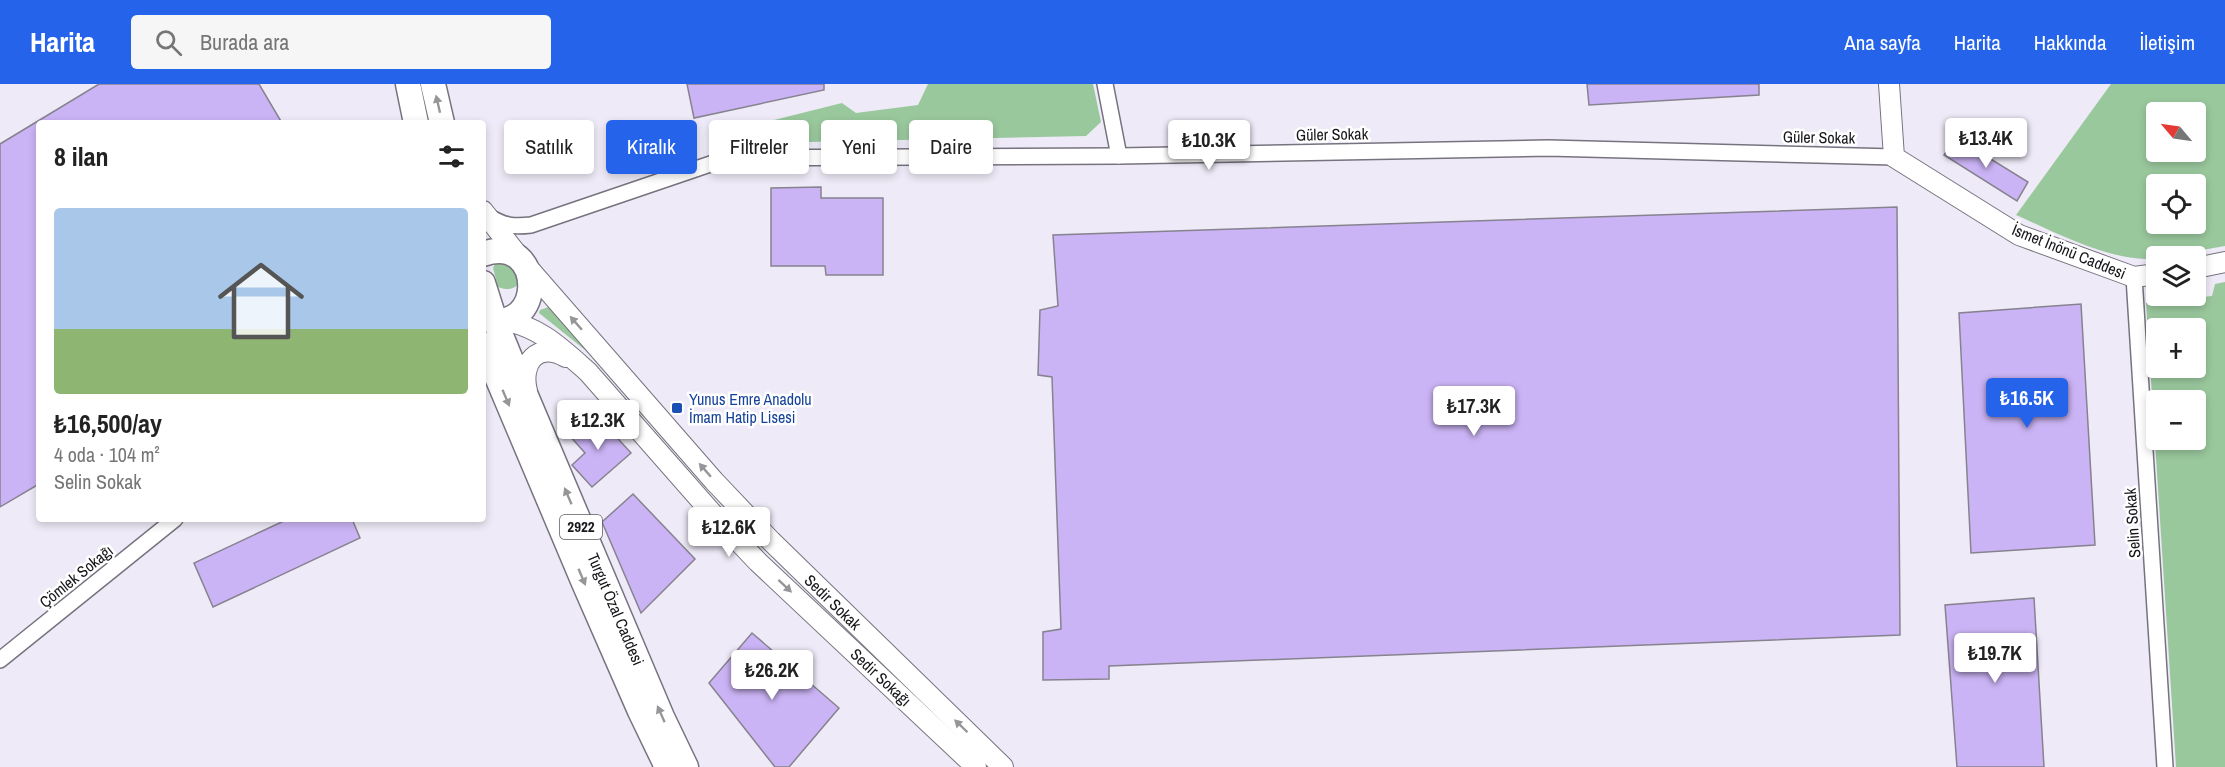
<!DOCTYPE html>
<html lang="tr">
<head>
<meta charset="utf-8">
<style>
  :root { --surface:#fff; --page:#f6f6f6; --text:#222; --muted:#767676; --accent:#2563eb }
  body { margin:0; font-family:"Archivo Narrow",sans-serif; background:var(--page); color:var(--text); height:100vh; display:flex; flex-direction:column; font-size:22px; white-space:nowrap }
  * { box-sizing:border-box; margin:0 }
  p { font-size:20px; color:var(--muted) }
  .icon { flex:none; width:33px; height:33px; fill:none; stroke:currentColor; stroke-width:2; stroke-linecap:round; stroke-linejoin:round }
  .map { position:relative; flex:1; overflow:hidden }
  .panel { position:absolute; left:36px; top:36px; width:450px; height:402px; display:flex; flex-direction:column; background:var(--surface); border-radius:6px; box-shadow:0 3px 9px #0003 }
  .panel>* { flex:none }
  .banner { position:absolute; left:504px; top:36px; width:570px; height:54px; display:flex; gap:12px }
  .needle { width:39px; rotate:299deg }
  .controls { position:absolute; left:2146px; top:18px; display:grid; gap:12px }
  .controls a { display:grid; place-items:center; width:60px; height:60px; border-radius:6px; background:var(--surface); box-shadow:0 3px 9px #0003; font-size:30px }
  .price { position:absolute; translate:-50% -51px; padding:0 14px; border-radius:6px; background:#fff; color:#222; font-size:20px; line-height:39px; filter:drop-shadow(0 2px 3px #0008) }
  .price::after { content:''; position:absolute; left:50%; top:36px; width:18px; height:14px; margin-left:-9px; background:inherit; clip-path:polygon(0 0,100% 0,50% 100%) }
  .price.current { background:var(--accent); color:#fff }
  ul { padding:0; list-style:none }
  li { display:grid; align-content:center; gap:12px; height:318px; padding:0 18px }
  li span { display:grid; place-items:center; height:186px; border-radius:6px; color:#555 }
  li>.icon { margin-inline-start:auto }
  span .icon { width:108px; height:108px; fill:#fffc; stroke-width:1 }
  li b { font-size:26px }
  h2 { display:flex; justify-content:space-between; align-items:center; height:72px; padding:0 18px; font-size:26px }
  .tag { padding:0 21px; border-radius:6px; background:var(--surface); box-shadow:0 3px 9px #0003; font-size:21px; line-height:54px }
  .tag.current { background:var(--accent); color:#fff }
  header { display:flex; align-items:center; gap:36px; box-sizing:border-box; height:84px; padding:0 30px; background:var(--accent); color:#fff }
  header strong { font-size:28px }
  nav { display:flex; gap:33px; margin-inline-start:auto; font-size:21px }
  .search { width:420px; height:54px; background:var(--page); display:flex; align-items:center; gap:15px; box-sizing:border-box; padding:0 21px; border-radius:6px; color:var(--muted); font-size:22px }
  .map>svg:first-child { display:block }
  .green { fill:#9ac89d; fill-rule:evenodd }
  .building { fill:#cbb4f5; stroke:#86828e; stroke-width:1.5 }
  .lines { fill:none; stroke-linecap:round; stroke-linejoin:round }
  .minor-casing { stroke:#77737e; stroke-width:18 }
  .tertiary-casing { stroke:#77737e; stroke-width:22 }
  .primary-casing { stroke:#77737e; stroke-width:27 }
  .minor { stroke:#fff; stroke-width:15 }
  .tertiary { stroke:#fff; stroke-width:20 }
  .primary { stroke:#fff; stroke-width:24 }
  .oneway { fill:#969698 }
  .transit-dot { fill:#1a4fb4; stroke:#fff; stroke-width:2 }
  .labels { text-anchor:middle; stroke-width:5; stroke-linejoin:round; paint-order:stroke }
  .shield { fill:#fff; stroke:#5c5b5e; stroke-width:1.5 }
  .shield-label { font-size:15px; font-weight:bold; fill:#161519 }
  .street-label { font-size:16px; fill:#161519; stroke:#fff }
  .transit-label { font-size:16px; fill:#164399; stroke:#fff; text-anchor:start }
</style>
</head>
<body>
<header>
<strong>Harita</strong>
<div class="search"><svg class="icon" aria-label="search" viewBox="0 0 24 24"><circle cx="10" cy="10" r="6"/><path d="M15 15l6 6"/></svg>Burada ara</div>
<nav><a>Ana sayfa</a><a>Harita</a><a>Hakkında</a><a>İletişim</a></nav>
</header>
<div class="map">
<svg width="2225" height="683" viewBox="0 0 2225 683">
  <rect width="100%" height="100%" fill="#eeeaf7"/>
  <g class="green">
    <polygon points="928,0 1093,0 1101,38 1086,52 721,60 718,50 842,19 856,29 918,21"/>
    <path d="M 2111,0 L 2225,0 L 2225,162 L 2168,172 L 2157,172 L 2157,174 C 2118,181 2052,147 2016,131 ZM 2196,28 L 2196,68 L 2157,68 L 2157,28 ZM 2196,100 L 2196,140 L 2157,140 L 2157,100 Z"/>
    <path d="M 513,175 L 518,201 C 511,206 506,206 498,203 L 493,184 L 495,180 Z"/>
    <path d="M 2225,198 L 2225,683 L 2176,683 L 2146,219 L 2212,212 L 2215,200 ZM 2196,244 L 2196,284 L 2157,284 L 2157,244 ZM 2196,316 L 2196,356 L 2157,356 L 2157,316 Z"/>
    <polygon points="554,221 595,274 539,229 540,226"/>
  </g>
  <g class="building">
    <polygon points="99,0 259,0 282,39 39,39 39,400 0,423 0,60"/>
    <polygon points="687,0 824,0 824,6 694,34"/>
    <polygon points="1587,0 1759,0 1759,11 1589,21"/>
    <polygon points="1955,53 2028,98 2017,117 1944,71"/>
    <polygon points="821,103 821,114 883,114 883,191 826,191 825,182 771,182 771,104"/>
    <polygon points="1897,123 1900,551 1109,582 1109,595 1043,596 1043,548 1061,545 1052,293 1038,291 1040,226 1058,222 1053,151"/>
    <polygon points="2081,220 2095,461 1971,469 1959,229"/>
    <polygon points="593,331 609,349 611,347 631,369 592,403 572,381 585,369 570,352"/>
    <polygon points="633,410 695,475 641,529 602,438"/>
    <polygon points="288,435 352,435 360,454 213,523 194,479"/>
    <polygon points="2034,514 2044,683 1957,683 1945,521"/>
    <polygon points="752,549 839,624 789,683 775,683 709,599"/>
  </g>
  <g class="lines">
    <g class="minor-casing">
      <g id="minor">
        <polyline points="1105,0 1119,72"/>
        <path d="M 488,132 C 504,142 513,143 531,141 L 728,74 L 1119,72 L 1548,64 L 1894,73"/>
        <polyline points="2134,193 2165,683"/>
        <polyline points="0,576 175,435"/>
      </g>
    </g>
    <g class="tertiary-casing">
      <g id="tertiary">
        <polyline points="1889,0 1894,73 2019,151 2134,193 2157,190"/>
        <polyline points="483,127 523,178 714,397 771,457 1003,683"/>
        <polyline points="2196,184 2225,178"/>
        <path d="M 501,236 C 538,241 561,264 588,288 L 719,437 L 758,478 L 976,683"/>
        <path d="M 527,307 C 520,279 537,257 566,273"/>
      </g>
    </g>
    <g class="primary-casing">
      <g id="primary">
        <polyline points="408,0 416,39"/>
        <polyline points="433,0 442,39"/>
        <path d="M 483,170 C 545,148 547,254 483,234"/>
        <polyline points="483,199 495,237 518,293 662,633 686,683"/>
        <polyline points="483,260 584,499 640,627 667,683"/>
      </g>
    </g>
    <use href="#minor" class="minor"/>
    <use href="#tertiary" class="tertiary"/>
    <use href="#primary" class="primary"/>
  </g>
  <defs><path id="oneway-solid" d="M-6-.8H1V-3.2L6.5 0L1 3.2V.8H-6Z" transform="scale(1.5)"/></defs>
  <g class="oneway">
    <use href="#oneway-solid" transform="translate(438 20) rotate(-103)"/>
    <use href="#oneway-solid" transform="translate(576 239) rotate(-131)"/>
    <use href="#oneway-solid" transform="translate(506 314) rotate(67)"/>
    <use href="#oneway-solid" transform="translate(705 386) rotate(-131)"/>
    <use href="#oneway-solid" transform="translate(568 412) rotate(-113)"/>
    <use href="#oneway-solid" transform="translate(582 493) rotate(67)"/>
    <use href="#oneway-solid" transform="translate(785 502) rotate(43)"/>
    <use href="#oneway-solid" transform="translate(661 630) rotate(-114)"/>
    <use href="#oneway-solid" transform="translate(961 642) rotate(-136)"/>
  </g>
  <rect class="transit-dot" x="671" y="318" width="12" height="12" rx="3"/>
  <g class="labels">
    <rect class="shield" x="560" y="431" width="42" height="24" rx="4.5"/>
    <g class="shield-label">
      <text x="581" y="448">2922</text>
    </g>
    <g class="street-label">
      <text transform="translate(1332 50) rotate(-1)" y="6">Güler Sokak</text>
      <text transform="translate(1819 53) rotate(1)" y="6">Güler Sokak</text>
      <text transform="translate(2069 167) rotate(22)" y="6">İsmet İnönü Caddesi</text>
      <text transform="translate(2132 439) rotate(-94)" y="6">Selin Sokak</text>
      <text transform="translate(76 492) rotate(-39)" y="6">Çömlek Sokağı</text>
      <text transform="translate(833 518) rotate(44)" y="6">Sedir Sokak</text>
      <text transform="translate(616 525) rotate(67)" y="6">Turgut Özal Caddesi</text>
      <text transform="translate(881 593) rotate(43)" y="6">Sedir Sokağı</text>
    </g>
    <g class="transit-label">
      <text x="689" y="321">Yunus Emre Anadolu<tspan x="689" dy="18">İmam Hatip Lisesi</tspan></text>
    </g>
  </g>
</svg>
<div class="controls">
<a><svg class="needle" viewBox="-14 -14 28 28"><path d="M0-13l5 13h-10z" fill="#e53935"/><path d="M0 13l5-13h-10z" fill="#767676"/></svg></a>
<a><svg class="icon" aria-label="locate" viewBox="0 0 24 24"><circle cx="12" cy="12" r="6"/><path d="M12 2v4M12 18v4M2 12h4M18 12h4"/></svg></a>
<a><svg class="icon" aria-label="layers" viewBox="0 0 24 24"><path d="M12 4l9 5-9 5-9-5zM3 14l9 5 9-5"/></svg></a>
<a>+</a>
<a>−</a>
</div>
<b class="price" style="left:1986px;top:85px">₺13.4K</b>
<b class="price" style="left:1209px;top:87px">₺10.3K</b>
<b class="price current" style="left:2027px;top:345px">₺16.5K</b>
<b class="price" style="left:1474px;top:353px">₺17.3K</b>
<b class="price" style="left:598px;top:367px">₺12.3K</b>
<b class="price" style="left:729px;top:474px">₺12.6K</b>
<b class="price" style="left:1995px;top:600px">₺19.7K</b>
<b class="price" style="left:772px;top:617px">₺26.2K</b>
<div class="banner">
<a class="tag">Satılık</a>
<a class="tag current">Kiralık</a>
<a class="tag">Filtreler</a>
<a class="tag">Yeni</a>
<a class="tag">Daire</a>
</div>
<section class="panel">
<h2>8 ilan<svg class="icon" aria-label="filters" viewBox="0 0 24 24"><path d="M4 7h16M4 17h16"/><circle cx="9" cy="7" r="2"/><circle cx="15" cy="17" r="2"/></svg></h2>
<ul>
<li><span style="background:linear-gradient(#a9c7e8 65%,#8fb573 0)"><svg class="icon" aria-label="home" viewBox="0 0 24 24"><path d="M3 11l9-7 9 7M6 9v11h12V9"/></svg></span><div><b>₺16,500/ay</b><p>4 oda · 104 m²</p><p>Selin Sokak</p></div></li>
</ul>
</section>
</div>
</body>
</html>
